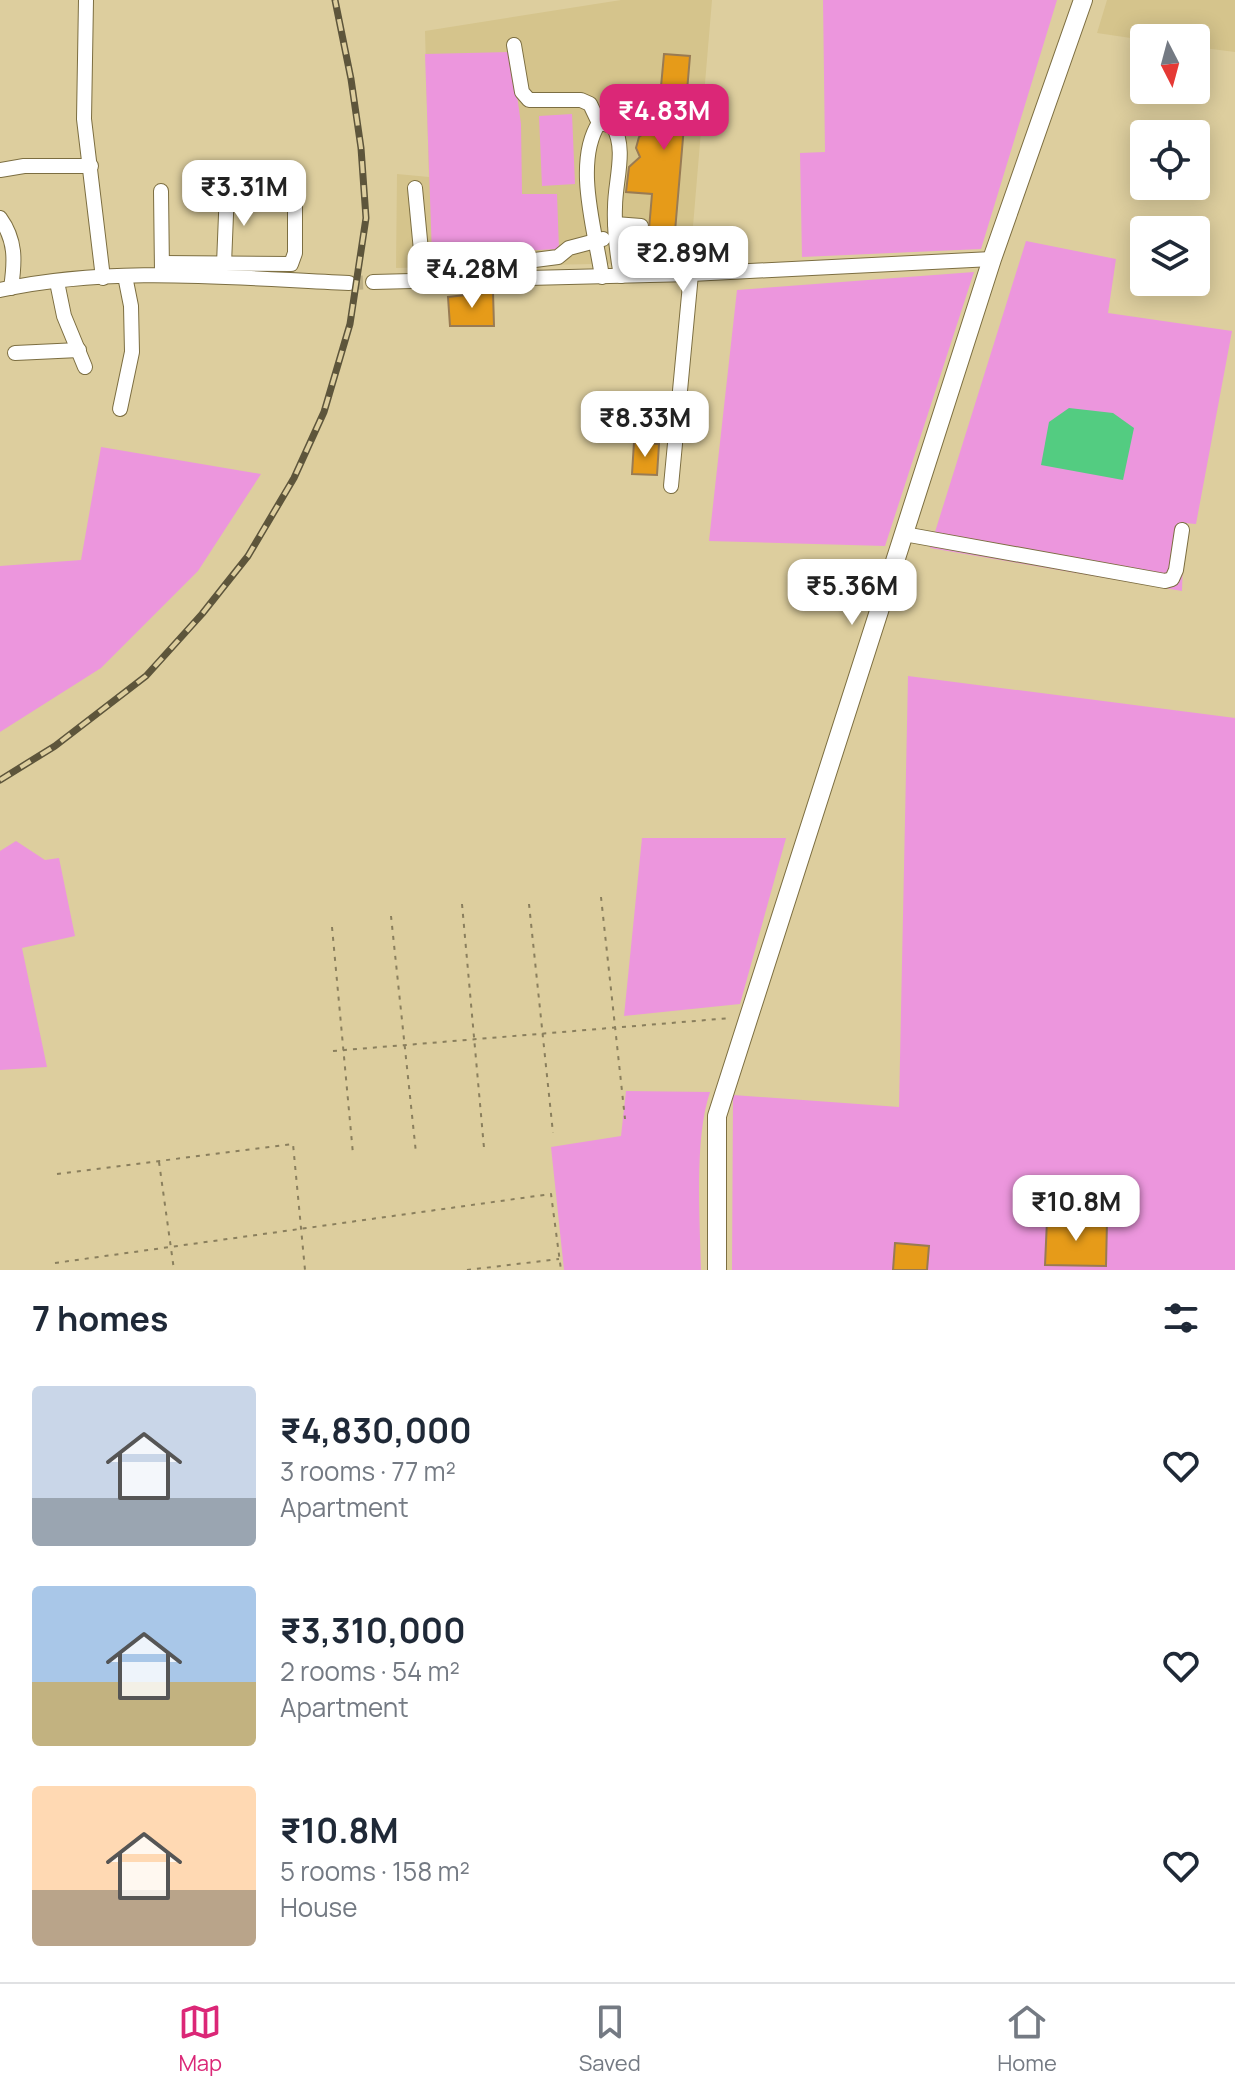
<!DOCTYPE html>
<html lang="en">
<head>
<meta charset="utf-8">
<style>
  :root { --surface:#fff; --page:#f2f2f3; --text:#1f2937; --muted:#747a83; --line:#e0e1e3; --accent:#db2777 }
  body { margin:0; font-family:Manrope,sans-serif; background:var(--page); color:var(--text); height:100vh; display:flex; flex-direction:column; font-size:30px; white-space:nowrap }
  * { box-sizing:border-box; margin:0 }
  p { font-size:26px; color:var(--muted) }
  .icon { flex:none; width:44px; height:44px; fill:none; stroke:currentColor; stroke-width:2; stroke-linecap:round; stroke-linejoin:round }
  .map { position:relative; height:1270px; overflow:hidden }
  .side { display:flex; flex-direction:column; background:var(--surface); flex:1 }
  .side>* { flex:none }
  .needle { width:52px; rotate:174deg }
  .tools { position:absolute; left:1130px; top:24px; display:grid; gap:16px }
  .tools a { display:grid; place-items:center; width:80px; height:80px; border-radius:8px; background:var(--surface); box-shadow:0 4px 20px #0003; font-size:40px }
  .price { position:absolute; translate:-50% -68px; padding:0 18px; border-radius:16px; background:#fff; color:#222; font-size:26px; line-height:52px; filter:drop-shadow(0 2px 4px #0008) }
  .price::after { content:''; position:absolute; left:50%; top:48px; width:24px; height:18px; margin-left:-12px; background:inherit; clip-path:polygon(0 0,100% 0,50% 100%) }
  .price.selected { background:var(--accent); color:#fff }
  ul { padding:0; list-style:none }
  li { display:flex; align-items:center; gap:24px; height:200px; padding:0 32px }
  li span { display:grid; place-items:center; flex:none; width:224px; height:160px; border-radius:8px; color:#555 }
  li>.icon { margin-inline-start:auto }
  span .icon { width:96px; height:96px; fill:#fffc; stroke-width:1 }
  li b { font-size:34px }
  h2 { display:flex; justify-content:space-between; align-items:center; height:96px; padding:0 32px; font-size:34px }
  .tabs { display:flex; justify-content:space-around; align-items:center; height:112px; border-top:2px solid var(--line); background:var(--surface); font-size:22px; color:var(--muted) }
  .tabs a { display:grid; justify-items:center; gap:4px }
  .tabs .selected { color:var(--accent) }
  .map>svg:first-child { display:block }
  .built { fill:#d5c48c }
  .green { fill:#ec96dd }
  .water { fill:#53cc81 }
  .building { fill:#e69b19; stroke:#997b53; stroke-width:2 }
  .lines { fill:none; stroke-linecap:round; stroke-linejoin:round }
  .minor-tunnel { stroke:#bbae84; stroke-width:14; stroke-dasharray:14 7; stroke-linecap:butt }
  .minor-casing { stroke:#7c6e41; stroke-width:16 }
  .major-casing { stroke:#7c6e41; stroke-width:20 }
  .path { stroke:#8a7f5d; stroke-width:2; stroke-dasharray:4 6; stroke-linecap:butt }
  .minor { stroke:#fff; stroke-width:14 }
  .major { stroke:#fff; stroke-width:18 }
  .rail-casing { stroke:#5d553b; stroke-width:7 }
  .rail { stroke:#ddce9e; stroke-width:4; stroke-dasharray:12; stroke-linecap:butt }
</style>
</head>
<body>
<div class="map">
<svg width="1235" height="1270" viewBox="0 0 1235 1270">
  <rect width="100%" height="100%" fill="#ddce9e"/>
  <g class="built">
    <polygon points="621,0 712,0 690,262 396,268 397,174 429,177 425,31"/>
    <polygon points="1107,0 1235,0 1235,52 1196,47 1196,38 1144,40 1097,33"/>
  </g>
  <g class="green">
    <polygon points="823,0 1057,0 981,249 802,257 800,153 825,152"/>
    <polygon points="511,52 521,124 522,194 557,194 559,249 432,255 425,54"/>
    <polygon points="572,114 575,184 542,186 539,116"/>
    <polygon points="1026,241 1116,259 1108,313 1232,331 1196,524 1184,523 1182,591 930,548"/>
    <polygon points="974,272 885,546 709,541 737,290"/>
    <polygon points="101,447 261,474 198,571 101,668 0,732 0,566 81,560"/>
    <polygon points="908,676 1235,718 1235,1270 732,1270 733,1095 899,1107"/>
    <polygon points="642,838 786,838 740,1004 624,1016"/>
    <polygon points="16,841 45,860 59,858 75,936 22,948 47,1067 0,1070 0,851"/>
    <path d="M 626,1091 L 710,1092 C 694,1139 700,1219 701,1270 L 564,1270 L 551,1147 L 621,1136 Z"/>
  </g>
  <polygon class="water" points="1069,408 1113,413 1134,428 1123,480 1041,465 1049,422"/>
  <g class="building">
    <polygon points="664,54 690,56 674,243 648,241 652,194 626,192 629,167 640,157 636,148 639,137 647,131 657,130"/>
    <polygon points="493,292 494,326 450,326 448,297"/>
    <polygon points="634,442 659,444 657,475 632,474"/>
    <polygon points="1047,1220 1107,1221 1106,1266 1045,1265"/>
    <polygon points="895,1243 929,1246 927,1270 893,1270"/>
  </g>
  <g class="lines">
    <polyline class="minor-tunnel" points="349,283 373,282"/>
    <g class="minor-casing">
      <g id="minor">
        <polyline points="86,0 84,119 103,278"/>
        <polyline points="514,45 522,92 529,100 581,100 590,104 599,123"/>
        <polyline points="0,170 24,166 91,166"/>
        <polyline points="415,188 422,261 431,264 527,261 558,257 569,248 603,239"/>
        <polyline points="161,191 162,271"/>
        <path d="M 0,218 C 16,240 15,261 11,288"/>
        <polyline points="615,224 641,226"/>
        <polyline points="162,263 291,264 295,253 295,192"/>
        <polyline points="224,264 227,190"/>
        <path d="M 602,277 C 596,233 573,163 599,123 L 613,126 C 627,149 615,181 615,207 C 614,230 617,253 621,276"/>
        <polyline points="57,282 64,316 85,367"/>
        <polyline points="373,282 691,274 992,259"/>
        <path d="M 0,290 C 113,265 234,278 349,283"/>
        <polyline points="15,353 79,350"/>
        <polyline points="120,409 132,352 131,306 125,276"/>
        <polyline points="671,486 691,274"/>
        <polyline points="904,534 1165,581 1172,579 1176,570 1182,530"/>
      </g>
    </g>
    <g class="major-casing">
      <polyline id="major" points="717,1270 717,1116 992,259 1083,0"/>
    </g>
    <g class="path">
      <polyline points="601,897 625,1119"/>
      <polyline points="462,904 484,1148"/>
      <polyline points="529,904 553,1133"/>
      <polyline points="391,916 416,1153"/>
      <polyline points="332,927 353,1154"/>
      <polyline points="333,1051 731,1018"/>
      <polyline points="159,1162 174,1270"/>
      <polyline points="57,1174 293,1144 305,1270"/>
      <polyline points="55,1263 551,1194 561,1270"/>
      <polyline points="467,1270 559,1259"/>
    </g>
    <use href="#minor" class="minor"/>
    <use href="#major" class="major"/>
    <g class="rail-casing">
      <polyline id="rail" points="0,780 55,746 146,676 202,614 248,556 294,478 324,412 350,324 366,218 361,148 351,79 335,0"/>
    </g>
    <use href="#rail" class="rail"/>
  </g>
</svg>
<div class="tools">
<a><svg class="needle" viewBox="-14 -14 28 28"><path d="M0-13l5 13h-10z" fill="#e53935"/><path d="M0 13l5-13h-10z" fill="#747a83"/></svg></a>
<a><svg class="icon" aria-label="locate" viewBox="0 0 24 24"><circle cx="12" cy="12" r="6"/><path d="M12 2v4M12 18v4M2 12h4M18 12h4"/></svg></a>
<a><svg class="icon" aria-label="layers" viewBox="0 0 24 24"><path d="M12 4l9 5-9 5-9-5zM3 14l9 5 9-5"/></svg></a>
</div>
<b class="price selected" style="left:664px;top:152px">₹4.83M</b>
<b class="price" style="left:244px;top:228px">₹3.31M</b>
<b class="price" style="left:683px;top:294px">₹2.89M</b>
<b class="price" style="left:472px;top:310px">₹4.28M</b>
<b class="price" style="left:645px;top:459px">₹8.33M</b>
<b class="price" style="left:852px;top:627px">₹5.36M</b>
<b class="price" style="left:1076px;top:1243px">₹10.8M</b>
</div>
<section class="side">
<h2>7 homes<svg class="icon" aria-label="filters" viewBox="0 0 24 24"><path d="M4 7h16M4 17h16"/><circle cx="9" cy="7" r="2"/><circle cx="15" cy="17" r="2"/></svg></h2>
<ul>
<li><span style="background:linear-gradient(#c9d6e8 70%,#9aa5b1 0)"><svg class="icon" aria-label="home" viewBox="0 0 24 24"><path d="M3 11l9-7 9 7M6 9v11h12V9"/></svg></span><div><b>₹4,830,000</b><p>3 rooms · 77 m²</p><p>Apartment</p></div><svg class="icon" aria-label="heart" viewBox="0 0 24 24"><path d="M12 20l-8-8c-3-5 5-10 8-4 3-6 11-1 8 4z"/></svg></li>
<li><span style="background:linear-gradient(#a9c7e8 60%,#c2b280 0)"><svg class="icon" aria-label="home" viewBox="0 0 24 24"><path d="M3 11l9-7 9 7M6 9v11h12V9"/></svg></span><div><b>₹3,310,000</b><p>2 rooms · 54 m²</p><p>Apartment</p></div><svg class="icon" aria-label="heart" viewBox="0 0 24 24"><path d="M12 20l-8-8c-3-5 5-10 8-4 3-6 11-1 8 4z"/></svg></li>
<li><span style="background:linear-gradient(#ffd9b3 65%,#b9a48a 0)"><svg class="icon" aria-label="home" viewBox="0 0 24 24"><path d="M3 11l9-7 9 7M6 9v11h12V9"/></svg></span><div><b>₹10.8M</b><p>5 rooms · 158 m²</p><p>House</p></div><svg class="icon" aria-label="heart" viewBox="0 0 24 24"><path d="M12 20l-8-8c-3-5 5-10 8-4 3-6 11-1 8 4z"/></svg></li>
</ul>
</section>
<nav class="tabs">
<a class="selected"><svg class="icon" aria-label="map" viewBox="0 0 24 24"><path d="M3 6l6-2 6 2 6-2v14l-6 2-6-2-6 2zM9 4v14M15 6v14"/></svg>Map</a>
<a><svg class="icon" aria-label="saved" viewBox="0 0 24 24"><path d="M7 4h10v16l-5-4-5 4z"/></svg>Saved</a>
<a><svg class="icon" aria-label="home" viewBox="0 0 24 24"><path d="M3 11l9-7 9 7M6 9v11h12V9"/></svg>Home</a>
</nav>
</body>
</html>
